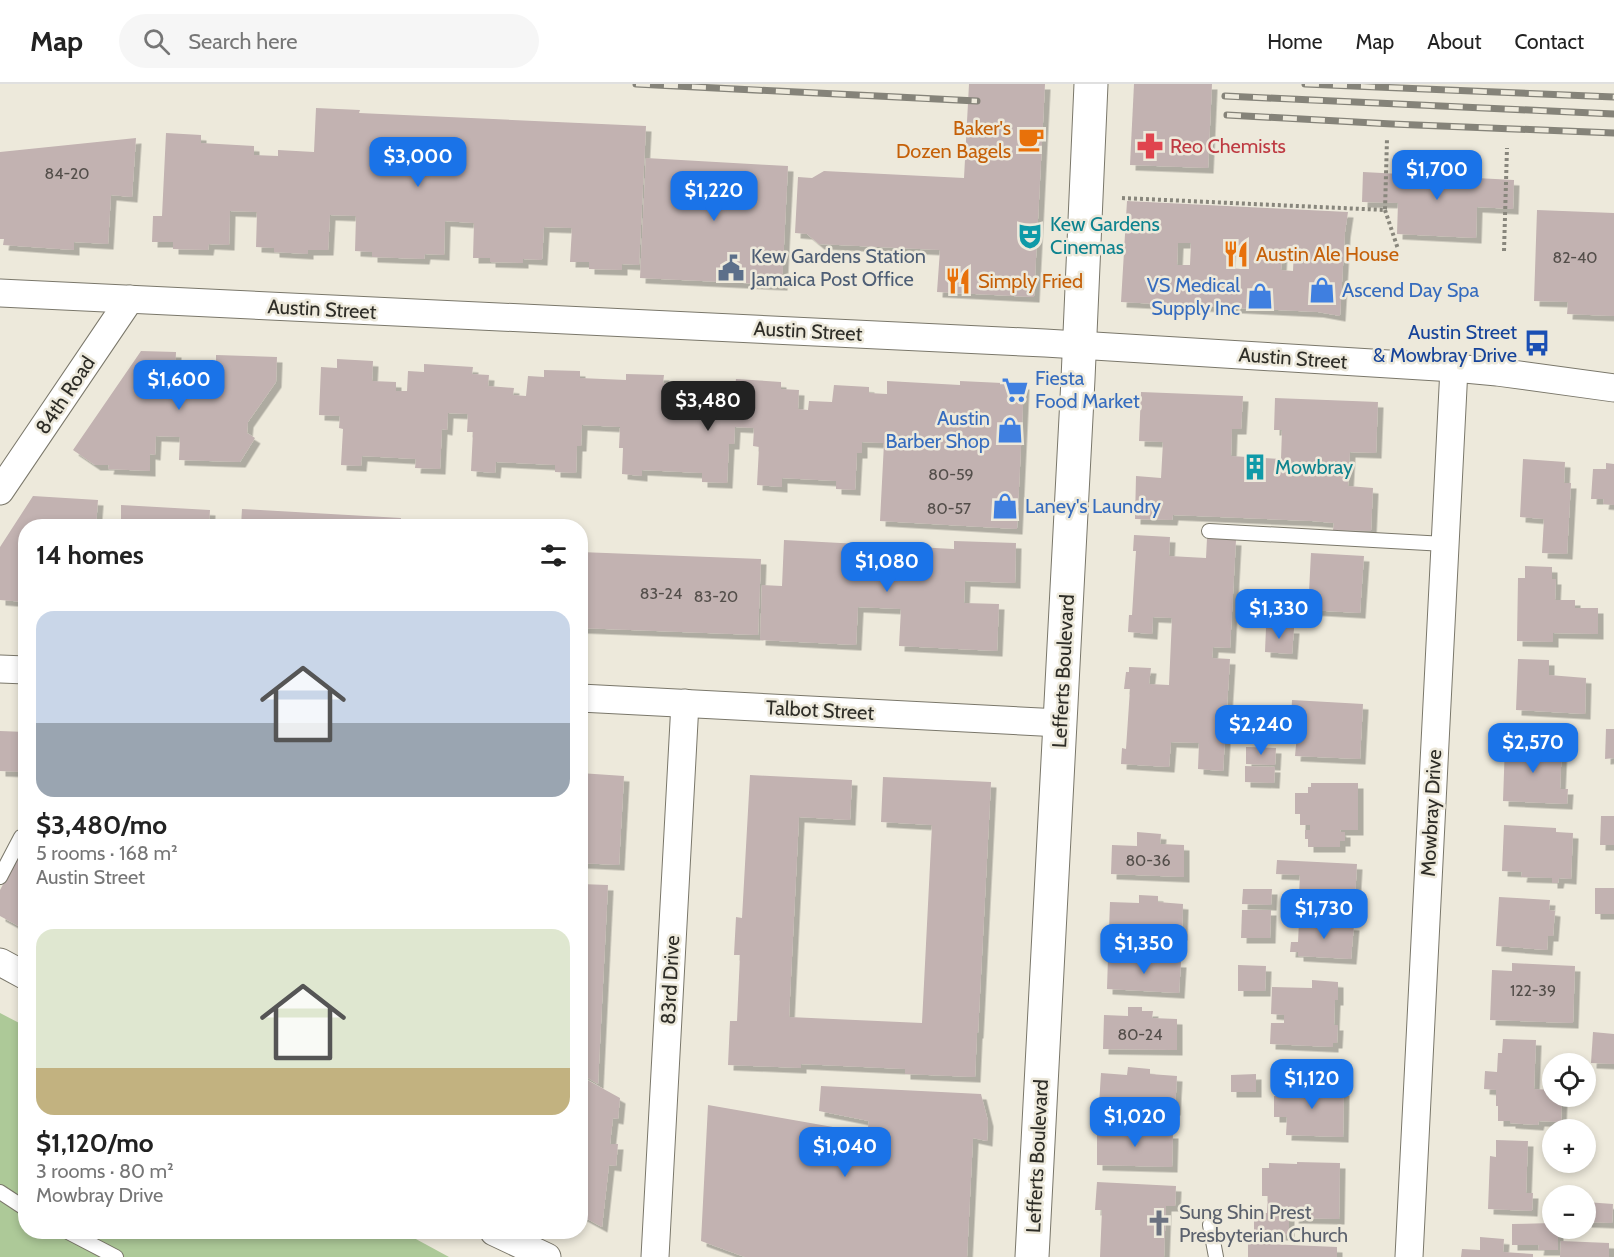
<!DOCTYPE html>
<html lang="en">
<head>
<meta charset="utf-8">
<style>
  :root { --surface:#fff; --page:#f6f6f6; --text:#222; --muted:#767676; --line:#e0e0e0; --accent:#1a73e8 }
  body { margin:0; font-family:Cabin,sans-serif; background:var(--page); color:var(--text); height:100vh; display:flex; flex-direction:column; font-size:22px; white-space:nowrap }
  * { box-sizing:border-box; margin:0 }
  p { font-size:20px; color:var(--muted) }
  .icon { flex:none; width:33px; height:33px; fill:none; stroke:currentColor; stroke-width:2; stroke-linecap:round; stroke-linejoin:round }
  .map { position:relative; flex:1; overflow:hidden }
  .sheet { position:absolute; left:18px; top:435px; width:570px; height:720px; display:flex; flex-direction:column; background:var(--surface); border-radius:24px; box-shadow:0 3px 9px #0003 }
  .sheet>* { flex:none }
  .controls { position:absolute; left:1542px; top:969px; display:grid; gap:12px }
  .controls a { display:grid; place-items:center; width:54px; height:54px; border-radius:50%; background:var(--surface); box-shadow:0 3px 9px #0003; font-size:30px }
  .price { position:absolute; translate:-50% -51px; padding:0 14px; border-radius:12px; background:var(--accent); color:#fff; font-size:20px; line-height:39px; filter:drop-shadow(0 2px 3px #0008) }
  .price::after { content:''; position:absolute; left:50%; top:36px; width:18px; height:14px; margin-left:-9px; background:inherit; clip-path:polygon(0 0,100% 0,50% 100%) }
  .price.on { background:#222; color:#fff }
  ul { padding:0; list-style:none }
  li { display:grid; align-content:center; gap:12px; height:318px; padding:0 18px }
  li span { display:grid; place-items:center; height:186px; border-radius:18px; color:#555 }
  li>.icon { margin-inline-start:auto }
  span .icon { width:108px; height:108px; fill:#fffc; stroke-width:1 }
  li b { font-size:26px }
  h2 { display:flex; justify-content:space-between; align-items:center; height:72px; padding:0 18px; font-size:26px }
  header { display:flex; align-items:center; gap:36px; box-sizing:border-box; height:84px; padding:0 30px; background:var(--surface); border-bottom:2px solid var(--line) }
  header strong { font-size:28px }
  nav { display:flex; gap:33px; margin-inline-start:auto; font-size:21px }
  .search { width:420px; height:54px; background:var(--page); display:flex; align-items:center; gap:15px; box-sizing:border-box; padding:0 21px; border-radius:33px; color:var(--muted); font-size:22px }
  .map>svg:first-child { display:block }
  .green { fill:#adc998 }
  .building { fill:#c2b2b1; fill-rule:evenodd; filter:url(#shadow) }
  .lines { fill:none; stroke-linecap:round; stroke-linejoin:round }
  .lane-casing { stroke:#7a776a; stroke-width:16 }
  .street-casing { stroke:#7a776a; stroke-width:29 }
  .secondary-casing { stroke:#7a776a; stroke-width:35 }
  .path { stroke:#88867c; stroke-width:4; stroke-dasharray:3 3; stroke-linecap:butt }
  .lane { stroke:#fff; stroke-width:14 }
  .street { stroke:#fff; stroke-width:27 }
  .secondary { stroke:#fff; stroke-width:33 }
  .rail-casing { stroke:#858379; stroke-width:7 }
  .rail { stroke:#ede9db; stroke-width:4.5; stroke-dasharray:14; stroke-linecap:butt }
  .labels { text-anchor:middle; stroke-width:5; stroke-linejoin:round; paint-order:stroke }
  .number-label { font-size:16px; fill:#534e4a }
  .food-label { font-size:20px; fill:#c56008; stroke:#ede9db; text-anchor:start }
  .health-label { font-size:20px; fill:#be3a42; stroke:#ede9db; text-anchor:start }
  .culture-label { font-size:20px; fill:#0d838f; stroke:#ede9db; text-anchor:start }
  .service-label { font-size:20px; fill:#4e5e75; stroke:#ede9db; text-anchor:start }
  .shop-label { font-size:20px; fill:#366cbe; stroke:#ede9db; text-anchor:start }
  .street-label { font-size:20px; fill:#2e2d27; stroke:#ede9db }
  .transit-label { font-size:20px; fill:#164399; stroke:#ede9db; text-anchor:end }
  .worship-label { font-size:20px; fill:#5b616d; stroke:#ede9db; text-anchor:start }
</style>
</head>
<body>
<header>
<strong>Map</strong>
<div class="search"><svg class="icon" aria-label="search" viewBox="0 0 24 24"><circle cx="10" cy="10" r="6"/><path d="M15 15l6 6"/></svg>Search here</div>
<nav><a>Home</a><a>Map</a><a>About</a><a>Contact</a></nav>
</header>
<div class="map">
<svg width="1614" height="1173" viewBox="0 0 1614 1173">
  <defs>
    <filter id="shadow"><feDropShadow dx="5.5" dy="5.5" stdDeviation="0" flood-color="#0004"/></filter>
  </defs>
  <rect width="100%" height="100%" fill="#ede9db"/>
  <polygon class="green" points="0,929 25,942 26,1148 403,1148 449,1173 0,1173"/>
  <g class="building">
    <polygon points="969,0 1045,0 1034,213 937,208 940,166 819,160 807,150 795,149 798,93 812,94 824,87 964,94"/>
    <polygon points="1134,0 1212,0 1208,84 1130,81"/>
    <polygon points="316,24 360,26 359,29 646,42 639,181 622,180 622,186 589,185 589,178 570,178 572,144 544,143 542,176 523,175 523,179 490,178 490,174 473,174 474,139 445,137 444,171 425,170 424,175 372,173 372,168 355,167 356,132 330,131 328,166 308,166 308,170 274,168 274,164 256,163 257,128 230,127 229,161 209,160 208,166 173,165 173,158 152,158 153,132 162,132 166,49 201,51 201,59 254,62 254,71 278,72 278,66 314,68"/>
    <polygon points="136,54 132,113 111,111 108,160 74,158 74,166 3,161 4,155 0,155 0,68"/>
    <polygon points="646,74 788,82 782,201 640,194"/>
    <polygon points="1363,88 1514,96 1513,125 1477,123 1476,154 1397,150 1398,119 1362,118"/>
    <path d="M 1127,117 L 1348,128 L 1345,148 L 1340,232 L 1318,228 L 1121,218 ZM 1178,159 L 1191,159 L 1190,181 L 1177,181 ZM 1231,162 L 1243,163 L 1242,185 L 1229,184 ZM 1282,164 L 1294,165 L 1293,187 L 1281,186 Z"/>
    <polygon points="1537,126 1614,129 1614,232 1567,230 1568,218 1534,217"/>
    <polygon points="141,267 176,268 175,291 216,292 216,271 277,273 276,298 248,338 247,349 255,354 240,378 179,376 180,353 156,352 155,371 150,370 150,387 108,385 109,381 95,381 73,366"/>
    <polygon points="337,275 373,277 372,297 396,298 396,307 407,307 408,287 424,288 424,280 473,283 472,290 489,291 488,302 514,304 513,311 526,312 528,292 544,293 544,286 580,287 580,294 626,296 626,290 664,291 663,299 679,300 678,319 690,320 691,312 716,314 717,302 735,303 736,295 781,298 781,305 799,306 798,325 808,326 809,317 832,318 834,301 869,303 869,309 887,310 887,297 960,301 960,297 1024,300 1017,445 880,437 884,359 862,358 862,369 857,369 855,406 836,405 836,397 782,394 782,403 757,401 759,363 753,362 754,344 735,343 734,360 729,360 727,399 702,398 702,389 642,386 642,392 622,390 623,364 619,364 620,343 582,341 581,362 577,362 576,389 555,388 555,381 496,378 495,389 471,387 473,348 467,348 468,330 448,329 447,346 442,345 440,385 415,384 416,375 362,372 361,382 341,381 343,345 339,344 340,332 319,331 321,283 337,284"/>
    <polygon points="1141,308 1243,312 1241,345 1232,345 1231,372 1281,375 1282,346 1274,346 1275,314 1378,318 1376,369 1350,368 1348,402 1373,404 1371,447 1333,446 1334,439 1312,437 1173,431 1172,436 1135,435 1136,392 1161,394 1163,358 1139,357"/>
    <polygon points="1523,375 1565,378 1564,399 1571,399 1567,470 1542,469 1544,435 1520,433"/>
    <polygon points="1606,379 1614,380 1614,421 1603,420 1604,415 1591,415 1593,385 1606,385"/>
    <polygon points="33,412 98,416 96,442 26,442 26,518 0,516 0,463"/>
    <polygon points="121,421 210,426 209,442 121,442"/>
    <polygon points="242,425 401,434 400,442 241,442"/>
    <polygon points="1134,451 1170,453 1169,472 1206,474 1207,454 1236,456 1230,564 1213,563 1212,574 1230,575 1223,687 1198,685 1199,659 1171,658 1169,683 1121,680 1122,664 1126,665 1130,605 1124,605 1126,588 1129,588 1129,583 1151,584 1149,600 1169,601 1172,534 1153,533 1152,550 1128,548 1129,531 1132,531 1136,467 1133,467"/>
    <polygon points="784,456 954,465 954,457 1016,459 1015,499 965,497 964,519 999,520 997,567 899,562 901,525 858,523 856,561 760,556 762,501 782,502"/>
    <polygon points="580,468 761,475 758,551 580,544"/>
    <polygon points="1311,469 1364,472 1360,529 1309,526 1309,523 1294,522 1295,507 1309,508"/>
    <polygon points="1525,482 1552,483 1552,495 1556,495 1555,516 1575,516 1575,524 1598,524 1598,550 1553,549 1553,558 1517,557 1518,494 1525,494"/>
    <polygon points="1266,543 1294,544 1292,570 1265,568"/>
    <polygon points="1518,575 1549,576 1549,591 1586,594 1585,630 1516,626"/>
    <polygon points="1292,616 1363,620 1360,675 1295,672 1297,650 1290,650"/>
    <polygon points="1606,645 1614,645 1614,674 1605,675"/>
    <polygon points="0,647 26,648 25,688 0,687"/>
    <polygon points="1505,660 1562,662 1560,705 1568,705 1567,720 1503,717"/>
    <polygon points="1246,663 1276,664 1275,681 1246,680"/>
    <polygon points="1245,682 1275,683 1274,699 1245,698"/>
    <polygon points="580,689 624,692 619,781 580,779"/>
    <polygon points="750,691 852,696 850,736 799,733 789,933 922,939 932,741 881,738 883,693 991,698 978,949 977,949 975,993 905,990 905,985 801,980 801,984 728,981 730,937 737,937 740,871 734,871 736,833 742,834"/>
    <polygon points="1311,699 1358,699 1358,746 1340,746 1341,748 1345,748 1345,757 1340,757 1340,763 1308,763 1308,755 1305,755 1305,746 1310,746 1310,741 1300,741 1300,730 1295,730 1295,709 1308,709 1308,703 1311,703"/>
    <polygon points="1601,732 1614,732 1614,761 1600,761"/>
    <polygon points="1504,741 1556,744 1556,748 1573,749 1571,795 1559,794 1558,799 1552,799 1552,794 1521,793 1522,788 1502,787"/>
    <polygon points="1137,748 1161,750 1160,760 1184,761 1184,793 1111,790 1112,761 1137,762"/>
    <polygon points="19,771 26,774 26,846 0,832 0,806"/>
    <polygon points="1277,776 1357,780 1355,814 1299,811 1300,791 1276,790"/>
    <polygon points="580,800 608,801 598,1000 580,989"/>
    <rect x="1595" y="804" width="19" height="26"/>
    <polygon points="1243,805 1272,805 1271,821 1242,820"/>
    <polygon points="1139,811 1158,812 1158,818 1183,820 1182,851 1109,846 1110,818 1139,819"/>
    <polygon points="1499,813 1550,816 1549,826 1555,827 1553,852 1548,852 1547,866 1496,862"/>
    <polygon points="1242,826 1271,826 1270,854 1241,854"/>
    <polygon points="1299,837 1354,841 1351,875 1298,872 1298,868 1290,868 1291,858 1298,858"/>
    <polygon points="1136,869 1153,870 1153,877 1181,878 1179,909 1107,905 1108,873 1117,873 1117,876 1136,877"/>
    <polygon points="1512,879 1575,882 1573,939 1490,936 1492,886 1512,887"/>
    <polygon points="1238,881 1266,882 1265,907 1238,907"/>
    <polygon points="1312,896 1338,898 1338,916 1335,916 1334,941 1338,941 1337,959 1333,959 1333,963 1270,960 1271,939 1284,939 1284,931 1271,930 1272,903 1312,904"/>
    <polygon points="1128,923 1142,923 1142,927 1153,927 1152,934 1177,935 1177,966 1103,965 1104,931 1128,932"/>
    <polygon points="1593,948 1614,950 1614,980 1591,979"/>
    <polygon points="1503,955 1536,956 1534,1005 1552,1006 1552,1012 1562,1012 1561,1038 1539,1037 1538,1041 1510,1039 1510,1037 1498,1037 1498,1022 1496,1022 1496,1006 1484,1005 1485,987 1497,988 1498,969 1502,969"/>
    <polygon points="1128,983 1150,985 1150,990 1177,992 1175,1026 1099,1021 1101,989 1127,991"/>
    <polygon points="1256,990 1256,1008 1231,1008 1231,991"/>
    <polygon points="580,992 620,1014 618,1035 613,1034 610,1060 618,1060 616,1082 609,1081 602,1143 580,1131"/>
    <polygon points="1288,997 1329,999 1329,1006 1344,1006 1343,1053 1286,1051 1287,1033 1274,1033 1274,1012 1287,1012"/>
    <polygon points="821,1002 981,1010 988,1037 987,1057 973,1054 967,1173 745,1173 701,1157 708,1021 867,1049 869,1037 819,1027"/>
    <polygon points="1126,1042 1148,1043 1147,1049 1173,1049 1172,1083 1097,1081 1097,1048 1125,1050"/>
    <polygon points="1496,1056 1528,1057 1526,1109 1533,1109 1532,1127 1488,1125 1490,1072 1496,1073"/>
    <polygon points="1297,1078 1340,1079 1339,1135 1293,1134 1294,1131 1289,1131 1289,1151 1254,1151 1254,1129 1267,1129 1268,1112 1262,1112 1262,1084 1269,1084 1269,1079 1297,1080"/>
    <polygon points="1097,1098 1176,1102 1175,1122 1166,1122 1164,1173 1100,1173 1102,1126 1095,1126"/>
    <polygon points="1586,1118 1613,1120 1612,1139 1586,1138"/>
    <polygon points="1552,1139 1552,1144 1558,1144 1558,1166 1538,1166 1539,1161 1512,1161 1512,1140"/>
    <polygon points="1480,1153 1504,1155 1503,1168 1533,1170 1533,1173 1461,1173 1462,1165 1480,1166"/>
    <polygon points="1561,1157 1609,1159 1609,1173 1560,1173"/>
    <polygon points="1248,1159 1337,1163 1337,1173 1248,1173"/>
  </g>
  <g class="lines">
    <g class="lane-casing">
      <g id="lane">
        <polyline points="1209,447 1445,460"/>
        <polyline points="0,793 21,753"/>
        <polyline points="0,1108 26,1125"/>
        <polyline points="1210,1141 1216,1173"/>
        <polyline points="68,1148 116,1173"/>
      </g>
    </g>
    <g class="street-casing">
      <g id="street">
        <polyline points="0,209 1045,259 1454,284 1497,288 1614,304"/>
        <polyline points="0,407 130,215"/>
        <polyline points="0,585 26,586"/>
        <polyline points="580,614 1060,639"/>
        <polyline points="0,878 26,892"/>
        <polyline points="494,1148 547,1173"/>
        <polyline points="655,1173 685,619"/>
        <polyline points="1409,1173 1454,284"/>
      </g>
    </g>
    <g class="secondary-casing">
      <polyline id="secondary" points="1032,1173 1078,295 1091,0"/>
    </g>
    <g class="path">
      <polyline points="1122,114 1385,126 1387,55"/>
      <polyline points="1385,126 1398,165"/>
      <polyline points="1504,167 1507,64"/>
    </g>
    <use href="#lane" class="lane"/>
    <use href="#street" class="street"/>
    <use href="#secondary" class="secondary"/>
    <g class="rail-casing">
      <g id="rail">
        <polyline points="636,0 977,17"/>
        <polyline points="1305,0 1614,13"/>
        <polyline points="1225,12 1614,30"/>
        <polyline points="1227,31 1392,40 1614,49"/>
      </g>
    </g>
    <use href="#rail" class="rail"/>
  </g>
  <defs>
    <g id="cafe-bare" transform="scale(2.07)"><path d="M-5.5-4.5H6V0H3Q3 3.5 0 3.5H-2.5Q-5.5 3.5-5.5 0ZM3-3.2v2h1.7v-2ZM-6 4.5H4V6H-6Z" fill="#e8710a" stroke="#ede9db" stroke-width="2.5" paint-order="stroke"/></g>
    <g id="pharmacy-bare" transform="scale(2.07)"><path d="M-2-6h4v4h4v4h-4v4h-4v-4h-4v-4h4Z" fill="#e0444e" stroke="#ede9db" stroke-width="2.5" paint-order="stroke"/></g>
    <g id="theatre-bare" transform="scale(2.07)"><path d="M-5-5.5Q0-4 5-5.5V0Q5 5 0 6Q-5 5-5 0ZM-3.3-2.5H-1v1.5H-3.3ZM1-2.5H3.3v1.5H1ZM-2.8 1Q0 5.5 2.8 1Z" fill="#0f9aa8" stroke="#ede9db" stroke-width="2.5" paint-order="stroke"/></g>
    <g id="restaurant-bare" transform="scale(2.07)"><path d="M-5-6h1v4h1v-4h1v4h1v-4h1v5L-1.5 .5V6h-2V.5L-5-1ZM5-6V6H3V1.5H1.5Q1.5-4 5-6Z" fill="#e8710a" stroke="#ede9db" stroke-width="2.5" paint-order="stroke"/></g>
    <g id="civic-bare" transform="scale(2.07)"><path d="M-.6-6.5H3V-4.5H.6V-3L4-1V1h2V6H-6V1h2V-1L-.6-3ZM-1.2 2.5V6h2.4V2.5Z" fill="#5c6f8a" stroke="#ede9db" stroke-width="2.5" paint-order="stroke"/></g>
    <g id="shop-bare" transform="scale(2.07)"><path d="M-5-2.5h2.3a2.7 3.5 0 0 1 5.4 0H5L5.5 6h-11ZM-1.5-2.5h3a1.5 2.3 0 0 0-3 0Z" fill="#3f7fe0" stroke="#ede9db" stroke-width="2.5" paint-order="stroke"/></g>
    <g id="bus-bare" transform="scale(2.07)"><path d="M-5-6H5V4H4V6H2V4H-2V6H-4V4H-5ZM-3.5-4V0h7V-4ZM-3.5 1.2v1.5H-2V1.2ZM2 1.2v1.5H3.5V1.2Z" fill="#1a4fb4" stroke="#ede9db" stroke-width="2.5" paint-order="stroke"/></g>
    <g id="supermarket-bare" transform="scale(2.07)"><path d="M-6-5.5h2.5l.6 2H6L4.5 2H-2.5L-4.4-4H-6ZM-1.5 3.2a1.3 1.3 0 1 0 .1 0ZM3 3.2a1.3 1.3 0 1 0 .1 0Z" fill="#3f7fe0" stroke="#ede9db" stroke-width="2.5" paint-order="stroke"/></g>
    <g id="building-bare" transform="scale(2.07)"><path d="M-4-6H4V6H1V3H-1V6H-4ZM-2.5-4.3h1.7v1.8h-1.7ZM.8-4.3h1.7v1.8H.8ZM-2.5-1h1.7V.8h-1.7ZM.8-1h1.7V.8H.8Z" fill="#0f9aa8" stroke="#ede9db" stroke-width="2.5" paint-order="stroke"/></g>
    <g id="church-bare" transform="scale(2.07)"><path d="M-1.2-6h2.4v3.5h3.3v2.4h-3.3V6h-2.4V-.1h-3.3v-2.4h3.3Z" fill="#6b7280" stroke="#ede9db" stroke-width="2.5" paint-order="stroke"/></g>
  </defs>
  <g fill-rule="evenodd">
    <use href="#cafe-bare" x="1031" y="55"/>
    <use href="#pharmacy-bare" x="1150" y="62"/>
    <use href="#theatre-bare" x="1030" y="152"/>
    <use href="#restaurant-bare" x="1236" y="170"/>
    <use href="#civic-bare" x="731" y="184"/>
    <use href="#restaurant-bare" x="958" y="197"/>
    <use href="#shop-bare" x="1322" y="206"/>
    <use href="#shop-bare" x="1260" y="212"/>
    <use href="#bus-bare" x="1537" y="259"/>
    <use href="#supermarket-bare" x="1015" y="306"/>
    <use href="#shop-bare" x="1010" y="346"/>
    <use href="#building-bare" x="1255" y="383"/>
    <use href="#shop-bare" x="1005" y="422"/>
    <use href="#church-bare" x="1159" y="1139"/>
  </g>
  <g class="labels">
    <g class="number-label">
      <text x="67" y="95">84-20</text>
      <text x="1575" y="179">82-40</text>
      <text x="951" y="396">80-59</text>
      <text x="949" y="430">80-57</text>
      <text x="661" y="515">83-24</text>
      <text x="716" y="518">83-20</text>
      <text x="1148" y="782">80-36</text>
      <text x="1533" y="912">122-39</text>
      <text x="1140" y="956">80-24</text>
    </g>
    <g class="food-label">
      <text x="1011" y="51" text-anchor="end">Baker's<tspan x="1011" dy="23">Dozen Bagels</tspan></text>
      <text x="1256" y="177">Austin Ale House</text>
      <text x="978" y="204">Simply Fried</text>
    </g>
    <g class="health-label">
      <text x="1170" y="69">Reo Chemists</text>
    </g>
    <g class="culture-label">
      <text x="1050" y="147">Kew Gardens<tspan x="1050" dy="23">Cinemas</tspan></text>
      <text x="1275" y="390">Mowbray</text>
    </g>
    <g class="service-label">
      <text x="751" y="179">Kew Gardens Station<tspan x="751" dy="23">Jamaica Post Office</tspan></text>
    </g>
    <g class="shop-label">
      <text x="1240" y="208" text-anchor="end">VS Medical<tspan x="1240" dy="23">Supply Inc</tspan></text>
      <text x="1342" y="213">Ascend Day Spa</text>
      <text x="1035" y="301">Fiesta<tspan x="1035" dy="23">Food Market</tspan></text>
      <text x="990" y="341" text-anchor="end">Austin<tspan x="990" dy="23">Barber Shop</tspan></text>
      <text x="1025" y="429">Laney's Laundry</text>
    </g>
    <g class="street-label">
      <text transform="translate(322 225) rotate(3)" y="7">Austin Street</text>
      <text transform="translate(808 247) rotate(3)" y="7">Austin Street</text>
      <text transform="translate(1293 274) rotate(4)" y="7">Austin Street</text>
      <text transform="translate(65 311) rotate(-56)" y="7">84th Road</text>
      <text transform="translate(1063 587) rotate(-87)" y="7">Lefferts Boulevard</text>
      <text transform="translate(820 626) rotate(3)" y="7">Talbot Street</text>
      <text transform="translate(1431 729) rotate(-87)" y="7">Mowbray Drive</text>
      <text transform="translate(670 896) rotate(-87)" y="7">83rd Drive</text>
      <text transform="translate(1037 1072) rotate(-87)" y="7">Lefferts Boulevard</text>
    </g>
    <g class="transit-label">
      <text x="1517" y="255">Austin Street<tspan x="1517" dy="23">&amp; Mowbray Drive</tspan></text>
    </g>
    <g class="worship-label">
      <text x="1179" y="1135">Sung Shin Prest<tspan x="1179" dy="23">Presbyterian Church</tspan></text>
    </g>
  </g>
</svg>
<div class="controls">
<a><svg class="icon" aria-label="locate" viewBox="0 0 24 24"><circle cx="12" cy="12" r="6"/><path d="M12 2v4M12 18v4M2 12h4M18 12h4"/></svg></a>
<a>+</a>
<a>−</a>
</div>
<b class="price" style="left:418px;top:104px">$3,000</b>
<b class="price" style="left:1437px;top:117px">$1,700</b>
<b class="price" style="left:714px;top:138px">$1,220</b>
<b class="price" style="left:179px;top:327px">$1,600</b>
<b class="price on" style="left:708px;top:348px">$3,480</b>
<b class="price" style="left:887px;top:509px">$1,080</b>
<b class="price" style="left:1279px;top:556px">$1,330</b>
<b class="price" style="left:1261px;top:672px">$2,240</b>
<b class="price" style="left:1533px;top:690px">$2,570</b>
<b class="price" style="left:1324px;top:856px">$1,730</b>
<b class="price" style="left:1144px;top:891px">$1,350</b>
<b class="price" style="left:1312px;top:1026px">$1,120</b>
<b class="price" style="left:1135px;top:1064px">$1,020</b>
<b class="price" style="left:845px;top:1094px">$1,040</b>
<section class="sheet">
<h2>14 homes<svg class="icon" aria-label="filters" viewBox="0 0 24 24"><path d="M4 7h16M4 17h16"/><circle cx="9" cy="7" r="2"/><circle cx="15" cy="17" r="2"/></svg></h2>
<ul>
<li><span style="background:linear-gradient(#c9d6e8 60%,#9aa5b1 0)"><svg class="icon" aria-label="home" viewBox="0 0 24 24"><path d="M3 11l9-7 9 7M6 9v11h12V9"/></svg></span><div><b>$3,480/mo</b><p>5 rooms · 168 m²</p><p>Austin Street</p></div></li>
<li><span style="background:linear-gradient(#dfe7d0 75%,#c2b280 0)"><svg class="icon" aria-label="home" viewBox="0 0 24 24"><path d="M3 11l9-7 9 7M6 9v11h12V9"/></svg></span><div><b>$1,120/mo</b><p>3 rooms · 80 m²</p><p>Mowbray Drive</p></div></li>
</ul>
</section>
</div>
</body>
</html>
